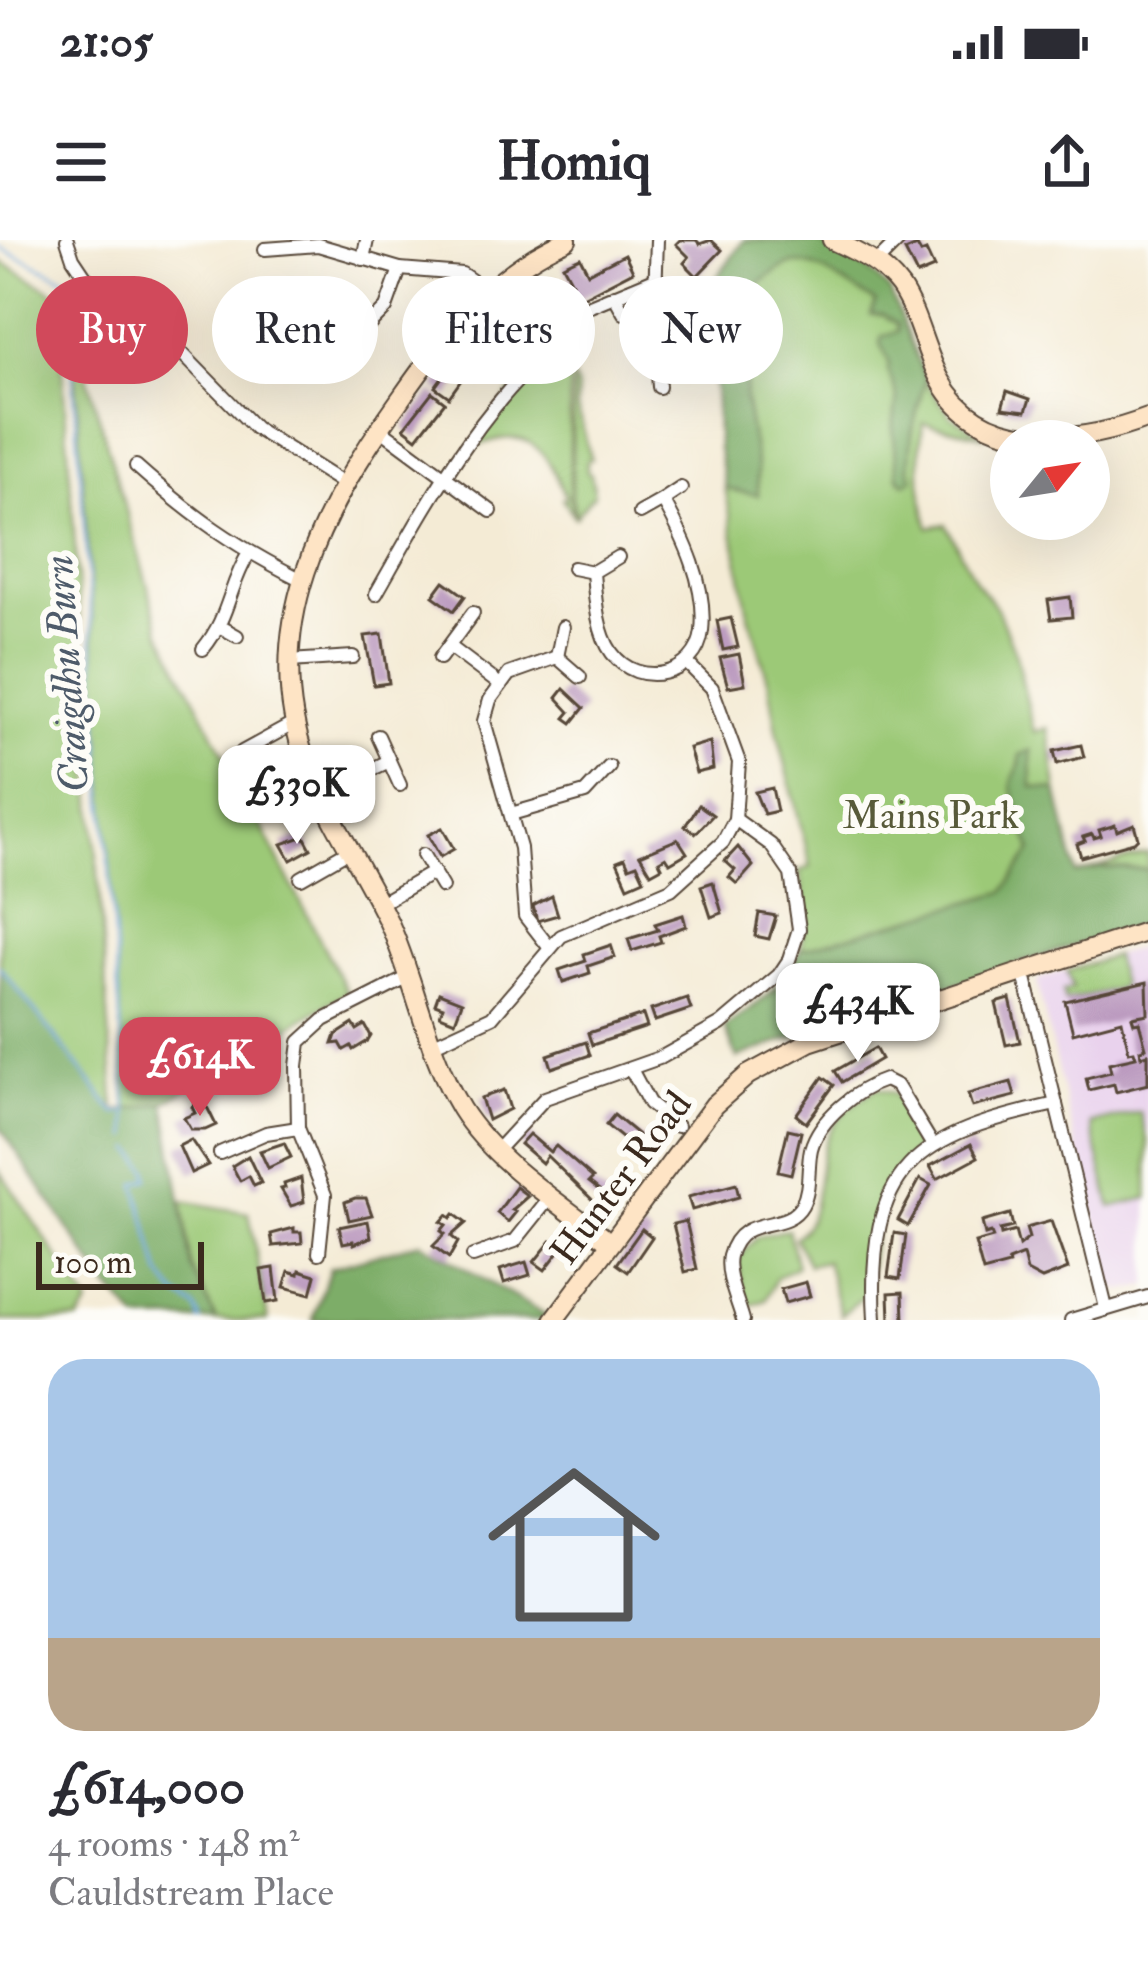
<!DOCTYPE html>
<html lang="en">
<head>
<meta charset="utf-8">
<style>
  :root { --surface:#fff; --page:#f2f2f3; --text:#2b2b33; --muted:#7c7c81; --line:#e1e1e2; --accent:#d1495b }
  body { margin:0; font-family:"IM FELL Double Pica",serif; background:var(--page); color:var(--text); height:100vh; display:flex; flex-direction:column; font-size:45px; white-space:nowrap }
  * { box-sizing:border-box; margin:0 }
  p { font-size:39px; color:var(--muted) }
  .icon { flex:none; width:66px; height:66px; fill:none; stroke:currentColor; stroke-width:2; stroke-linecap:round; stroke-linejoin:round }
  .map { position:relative; height:1080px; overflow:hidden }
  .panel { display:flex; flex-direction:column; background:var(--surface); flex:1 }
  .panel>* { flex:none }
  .top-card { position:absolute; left:36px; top:36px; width:1077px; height:108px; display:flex; gap:24px }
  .needle { width:78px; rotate:60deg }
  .fabs { position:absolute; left:990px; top:180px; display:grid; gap:24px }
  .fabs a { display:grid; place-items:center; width:120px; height:120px; border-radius:50%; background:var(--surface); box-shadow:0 12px 48px #0002; font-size:60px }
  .scale { position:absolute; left:36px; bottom:30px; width:168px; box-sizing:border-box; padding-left:12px; border:6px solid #3b2a1e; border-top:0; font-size:33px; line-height:42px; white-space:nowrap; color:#3b2a1e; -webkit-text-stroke:9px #fdfcf7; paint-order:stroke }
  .price { position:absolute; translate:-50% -102px; padding:0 27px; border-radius:24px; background:#fff; color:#222; font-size:39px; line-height:78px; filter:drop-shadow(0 3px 6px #0008) }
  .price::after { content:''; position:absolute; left:50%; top:72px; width:36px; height:27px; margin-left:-18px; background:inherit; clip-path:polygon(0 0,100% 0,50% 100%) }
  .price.selected { background:var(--accent); color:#fff }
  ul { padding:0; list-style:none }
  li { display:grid; align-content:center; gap:24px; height:636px; padding:0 48px }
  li+li { border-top:3px solid var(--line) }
  li span { display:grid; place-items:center; height:372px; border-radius:36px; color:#555 }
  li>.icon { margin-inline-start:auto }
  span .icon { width:216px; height:216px; fill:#fffc; stroke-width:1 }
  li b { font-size:51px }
  .pill { padding:0 42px; border-radius:54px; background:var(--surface); box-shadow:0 12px 48px #0002; font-size:42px; line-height:108px }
  .pill.selected { background:var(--accent); color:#fff }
  .status { display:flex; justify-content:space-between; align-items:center; height:84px; padding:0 60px; background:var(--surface); direction:ltr }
  .status svg { height:33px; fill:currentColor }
  header { display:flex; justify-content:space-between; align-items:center; height:156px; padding:0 48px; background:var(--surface); font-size:54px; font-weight:700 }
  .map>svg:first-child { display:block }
  .built { fill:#e9d2ed }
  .green { fill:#9cc977; stroke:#6c7a4a; stroke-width:3 }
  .forest { fill:#7dad68; stroke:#5c6c43; stroke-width:3 }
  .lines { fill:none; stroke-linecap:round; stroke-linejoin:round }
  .stream { stroke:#6aa5db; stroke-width:3 }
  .building { fill:#bc9bc0 }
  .street-casing { stroke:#574739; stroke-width:16 }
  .secondary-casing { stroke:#574739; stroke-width:22 }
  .street { stroke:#fff; stroke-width:12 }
  .secondary { stroke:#fee4c5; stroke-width:18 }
  .labels { text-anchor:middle; stroke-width:12; stroke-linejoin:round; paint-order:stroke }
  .park-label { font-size:39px; fill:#585a39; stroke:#fdfcf7 }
  .street-label { font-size:39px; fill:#3b2a1e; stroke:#fdfcf7 }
  .water-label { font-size:42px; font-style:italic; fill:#4e5b6a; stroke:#fdfcf7 }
</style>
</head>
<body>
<div class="status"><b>21:05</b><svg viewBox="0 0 49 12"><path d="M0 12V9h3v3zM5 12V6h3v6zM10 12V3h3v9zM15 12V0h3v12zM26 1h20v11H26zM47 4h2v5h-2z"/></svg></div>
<header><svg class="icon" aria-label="menu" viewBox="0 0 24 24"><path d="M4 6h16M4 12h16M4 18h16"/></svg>Homiq<svg class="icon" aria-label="share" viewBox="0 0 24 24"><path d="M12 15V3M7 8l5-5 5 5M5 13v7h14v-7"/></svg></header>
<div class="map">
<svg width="1148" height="1080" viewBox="0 0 1148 1080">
  <rect width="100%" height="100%" fill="#fdfcf7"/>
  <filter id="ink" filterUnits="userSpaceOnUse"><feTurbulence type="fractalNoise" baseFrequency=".00833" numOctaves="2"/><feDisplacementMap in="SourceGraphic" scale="24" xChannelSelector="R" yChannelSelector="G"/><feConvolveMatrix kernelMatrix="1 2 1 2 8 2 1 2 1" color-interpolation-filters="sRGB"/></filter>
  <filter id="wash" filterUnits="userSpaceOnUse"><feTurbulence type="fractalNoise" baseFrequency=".004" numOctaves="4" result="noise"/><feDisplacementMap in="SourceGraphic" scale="48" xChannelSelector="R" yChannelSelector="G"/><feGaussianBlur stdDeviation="2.7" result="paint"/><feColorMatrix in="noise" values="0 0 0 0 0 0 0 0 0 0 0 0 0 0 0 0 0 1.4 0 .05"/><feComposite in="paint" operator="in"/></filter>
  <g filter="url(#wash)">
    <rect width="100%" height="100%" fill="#f4ebd5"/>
    <polygon class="built" points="1148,705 1148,1046 1123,1051 1110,1045 1037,743 1041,738"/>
    <g class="green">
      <path d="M 744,0 L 818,2 L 868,30 L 890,51 L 929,147 L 951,176 L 985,196 L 923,183 C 918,221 918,250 929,287 L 946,284 L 975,341 L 997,368 L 1016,415 L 1034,492 L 1048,488 L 1061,575 L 1076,634 L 1148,613 L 1148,682 L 827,785 L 737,818 L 725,787 C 790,741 819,716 799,631 L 811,627 L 777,490 L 769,443 L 747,368 L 718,208 L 710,47 Z"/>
      <polygon points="0,21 57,54 115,873 0,727"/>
      <path d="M 575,94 L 569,134 L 570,261 L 575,278 L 562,259 L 566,257 C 545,209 531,184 475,207 L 474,204 L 512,150 L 546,116 L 559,124 L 565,120 L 562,104 Z"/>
      <polygon points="78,104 161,392 347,752 165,862 127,870 75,129"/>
      <polygon points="573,137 578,147 577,168 591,219 587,220 587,232 591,234 594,254 576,276 572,257"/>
      <polygon points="1114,716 1121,744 1118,748 1065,761 1063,751 1073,748 1067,731"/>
      <path d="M 877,848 L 894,853 L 922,900 C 884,957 871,980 868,1053 L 841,1075 L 826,1021 L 808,1025 L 795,998 C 825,975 812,926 829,893 C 839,874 859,860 877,848 Z"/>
      <polygon points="1140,872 1148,903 1148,958 1111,967 1091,884"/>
      <polygon points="0,931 89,1064 79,1080 0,1080"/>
      <polygon points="182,961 249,973 268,1080 216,1080 192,1028"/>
      <polygon points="788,989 797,1026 776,1038 766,1060 748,1066 737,1020 757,997"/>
    </g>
    <g class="forest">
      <path d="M 744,0 L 818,2 L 868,30 L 890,51 L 925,139 L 912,192 L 909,228 L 913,239 L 905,243 L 898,237 L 893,189 L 897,157 L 888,130 L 889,122 L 880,102 L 882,96 L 898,91 L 897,84 L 882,75 L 871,75 L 876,62 C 802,21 805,0 735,65 L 731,101 L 749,105 L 745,159 L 757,228 L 758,255 L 726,249 L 718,208 L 710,47 Z"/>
      <path d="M 1031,510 L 1032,547 L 1057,550 L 1076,634 L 1100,628 L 1148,629 L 1148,682 L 827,785 L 737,818 L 725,787 L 777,750 L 802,709 L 1004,652 L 1032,610 C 1028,599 1010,551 1012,543 C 1015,530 1021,529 1020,515 Z"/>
      <polygon points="0,727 115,872 165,862 192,1028 216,1080 138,1080 107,1046 0,887"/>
      <polygon points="420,1002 546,1076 543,1080 313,1080 330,1028"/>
    </g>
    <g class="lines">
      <g class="stream">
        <polyline points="0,8 66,39 129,897"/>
        <polyline points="0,727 115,873 126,873"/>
        <polyline points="132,909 148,930 149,939 136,944 161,1035 176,1054 196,1068 201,1080"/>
      </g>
    </g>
    <g id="blocks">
      <g class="building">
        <polygon points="680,0 696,0 700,4 711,0 722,10 697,36 684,23 689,17 676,4"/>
        <polygon points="917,6 921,13 926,11 934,28 917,35 905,11"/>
        <polygon points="625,14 633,31 573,62 565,46 572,42 563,25 580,17 588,33"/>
        <polygon points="538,38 548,53 524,69 514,54"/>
        <polygon points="506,60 519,73 484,106 472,93"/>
        <polygon points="468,101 482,111 449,157 435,147"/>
        <polygon points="1007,151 1030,159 1026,171 1002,168"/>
        <polygon points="432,152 445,162 417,198 404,188"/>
        <polygon points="444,341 465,356 454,371 433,356"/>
        <polygon points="1070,357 1072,377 1051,379 1048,360"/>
        <polygon points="731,378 738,407 723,410 717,381"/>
        <polygon points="382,394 389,443 374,445 365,396"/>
        <polygon points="739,414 745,444 728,447 720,418"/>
        <polygon points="564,449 584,468 572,483 565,478 570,472 557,458"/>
        <polygon points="710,502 713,529 696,533 689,508"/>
        <polygon points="1081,505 1084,517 1057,524 1054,511"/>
        <polygon points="772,548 777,571 764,574 755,552"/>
        <polygon points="699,565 713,575 696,593 685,586"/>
        <polygon points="1134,584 1138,598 1134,602 1081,617 1077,604 1085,601 1083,597 1092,594 1094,598 1101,596 1099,590 1115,585 1117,591"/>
        <polygon points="442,588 454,609 440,617 428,595"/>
        <polygon points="304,596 311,609 291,620 282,604"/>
        <polygon points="678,599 687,613 670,623 666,617 659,621 662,627 651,633 640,615"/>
        <polygon points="738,607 753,626 737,644 729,637 735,630 725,621"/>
        <polygon points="625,618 629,627 637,624 644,639 628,646 617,621"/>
        <polygon points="713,642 722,673 711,677 701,646"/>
        <polygon points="552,656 558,675 537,681 533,666"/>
        <polygon points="759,673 776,676 769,699 755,696"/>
        <polygon points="683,675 686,686 659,696 661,702 632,711 628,699 658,690 655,684"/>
        <polygon points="611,705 615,717 588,726 590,733 563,742 559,730 586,721 584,714"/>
        <polygon points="1147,742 1148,774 1132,777 1134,783 1139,782 1146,808 1140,810 1141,816 1148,814 1148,844 1116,852 1114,844 1089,850 1086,838 1111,832 1109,823 1136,817 1134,811 1129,812 1122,780 1073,793 1065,761"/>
        <polygon points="439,753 462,762 455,781 440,775 443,767 435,764"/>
        <polygon points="687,758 691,769 655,781 651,770"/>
        <polygon points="1010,759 1020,802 1006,805 996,763"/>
        <polygon points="643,775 647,787 592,805 588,793"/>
        <polygon points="353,784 357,790 365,785 371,796 368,801 353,810 351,806 344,810 340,803 333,804 336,795"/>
        <polygon points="586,802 590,815 552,828 548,815"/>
        <polygon points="875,808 881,819 842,842 835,831"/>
        <polygon points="823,837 834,845 806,883 796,875"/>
        <polygon points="1011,842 1015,856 972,867 968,854"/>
        <polygon points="504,850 510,869 488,880 481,858"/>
        <polygon points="197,862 202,869 207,867 216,885 205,890 191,890 184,878 195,873 192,867"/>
        <polygon points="614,875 652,906 644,916 606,885"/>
        <polygon points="788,889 801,892 791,934 778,931"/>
        <polygon points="529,894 550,912 556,906 593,938 589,942 613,961 604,971 547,916 542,923 520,904"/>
        <polygon points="191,900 208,925 191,933 179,906"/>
        <polygon points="284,903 291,917 268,928 260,911"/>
        <polygon points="971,904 978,917 937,939 930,926"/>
        <polygon points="248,916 261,943 254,946 249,936 240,941 232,926"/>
        <polygon points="301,938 304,962 291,966 281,949 285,948 284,944"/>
        <polygon points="920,939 931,945 908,986 898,980"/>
        <polygon points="736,944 739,957 692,970 688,957"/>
        <polygon points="516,947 528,956 512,970 516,972 508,982 497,973"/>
        <polygon points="355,958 366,958 372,975 349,980 345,962"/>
        <polygon points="454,974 466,983 451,996 458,1002 449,1018 433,1006 445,994 441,991 446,985 441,982 447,975 451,978"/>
        <polygon points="1010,974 1013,987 1000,990 1001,995 1015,991 1019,1006 1029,998 1026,988 1051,981 1068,1029 1042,1039 1027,1031 1023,1015 1008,1021 1009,1025 983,1032 975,1003 993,998 991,993 985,995 982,982"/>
        <polygon points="368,981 371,997 354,1004 353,1001 343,1003 339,987"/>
        <polygon points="686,981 697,1029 685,1032 673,984"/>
        <polygon points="294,988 294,992 301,992 302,1003 273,1006 271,994"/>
        <polygon points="642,989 652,997 628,1032 617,1024"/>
        <polygon points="894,993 906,995 900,1039 888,1037"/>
        <polygon points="551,1001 561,1009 545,1030 534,1022"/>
        <polygon points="526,1022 530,1035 504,1043 500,1030"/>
        <polygon points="274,1028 278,1061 266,1063 261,1030"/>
        <polygon points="300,1030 316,1035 311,1054 284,1047 289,1031 299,1034"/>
        <polygon points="806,1042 810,1056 785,1063 781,1049"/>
        <polygon points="903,1052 904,1080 890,1080 889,1053"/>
      </g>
    </g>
  </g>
  <g filter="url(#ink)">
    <use href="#blocks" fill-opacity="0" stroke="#574739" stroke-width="3"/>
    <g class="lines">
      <g class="street-casing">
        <g id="street">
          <polyline points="67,0 73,18 91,45 170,101 255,188 344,244"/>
          <polyline points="657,0 654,83 659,147"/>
          <polyline points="265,9 318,5 400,29 462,34 487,51"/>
          <polyline points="363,19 367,0"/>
          <polyline points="876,23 899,0"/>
          <polyline points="614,55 624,73"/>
          <polyline points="590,66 657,38"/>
          <polyline points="349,105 386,68 400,29"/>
          <polyline points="380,189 491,271"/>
          <path d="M 136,226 C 192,276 233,305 300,339"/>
          <polyline points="663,260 681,248"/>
          <path d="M 618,317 L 593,332 C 595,357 597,393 612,413 C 638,449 697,437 702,391 C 707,345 684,298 663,260 L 640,273"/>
          <polyline points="573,328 593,332"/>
          <path d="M 376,354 C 430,259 484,158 572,90"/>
          <polyline points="221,387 237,396"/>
          <polyline points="449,406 499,444"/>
          <path d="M 203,409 C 230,376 228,347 249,313"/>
          <polyline points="557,417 563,387"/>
          <polyline points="440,418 473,373"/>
          <polyline points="289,421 353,417"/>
          <polyline points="378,496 400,545"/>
          <polyline points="242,512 295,483"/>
          <polyline points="320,554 389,521"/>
          <polyline points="511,574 585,553 609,527"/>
          <polyline points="423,615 442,647"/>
          <polyline points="301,638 350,610"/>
          <polyline points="379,664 434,632"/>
          <polyline points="549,707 525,676 520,608 484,481 490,460 509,434 557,417 580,437"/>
          <polyline points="1024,734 1106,1068"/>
          <polyline points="434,804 492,777 561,696 671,649 723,602 735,579 739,522 712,448 687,423"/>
          <polyline points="631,829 649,863 677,886"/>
          <polyline points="497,910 545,858 662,817 721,784 779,735 789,720 799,689 791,634 771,605 735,579"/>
          <polyline points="220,913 266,893 298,888"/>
          <polyline points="319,1013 325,955 298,888 297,826 300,802 324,780 411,736"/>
          <polyline points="473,1016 515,1001 551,956"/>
          <path d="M 743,1080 C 738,1062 725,1034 729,1016 C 741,971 785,995 802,965 C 811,948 807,927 811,909 C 819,879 857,849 885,840 L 897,846 L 932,904"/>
          <path d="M 875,1080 C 866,926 915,895 1056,864"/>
          <polyline points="1071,1080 1148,1057"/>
        </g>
      </g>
      <g class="secondary-casing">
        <g id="secondary">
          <path d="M 567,0 C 491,33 445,95 399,161 C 323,267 257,389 306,522 C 328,578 363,629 389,683 C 416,743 427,813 461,869 C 495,923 560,963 609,1002"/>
          <path d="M 832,0 C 858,12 883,24 900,47 C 919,75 924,111 941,141 C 982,215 1080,204 1148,178"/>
          <polyline points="554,1080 714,865 748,835 809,802 1148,691"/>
        </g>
      </g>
      <use href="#street" class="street"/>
      <use href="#secondary" class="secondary"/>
    </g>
  </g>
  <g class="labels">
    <g class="park-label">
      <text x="931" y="588">Mains Park</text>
    </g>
    <g class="street-label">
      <text transform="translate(620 937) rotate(-53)" y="14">Hunter Road</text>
    </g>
    <g class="water-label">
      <text transform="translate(65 434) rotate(-94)" y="15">Craigdhu Burn</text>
    </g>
  </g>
</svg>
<div class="fabs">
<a><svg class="needle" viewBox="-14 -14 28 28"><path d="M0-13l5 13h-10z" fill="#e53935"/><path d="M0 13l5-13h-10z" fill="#7c7c81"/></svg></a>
</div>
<div class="scale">100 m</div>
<b class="price" style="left:297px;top:607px">£330K</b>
<b class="price" style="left:858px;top:825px">£434K</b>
<b class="price selected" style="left:200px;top:879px">£614K</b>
<div class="top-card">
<a class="pill selected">Buy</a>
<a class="pill">Rent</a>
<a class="pill">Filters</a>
<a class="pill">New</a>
</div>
</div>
<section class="panel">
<ul>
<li><span style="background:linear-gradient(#a9c7e8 75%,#b9a48a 0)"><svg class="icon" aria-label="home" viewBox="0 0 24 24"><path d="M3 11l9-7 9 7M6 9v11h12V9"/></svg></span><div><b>£614,000</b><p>4 rooms · 148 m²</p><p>Cauldstream Place</p></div></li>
</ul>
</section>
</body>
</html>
